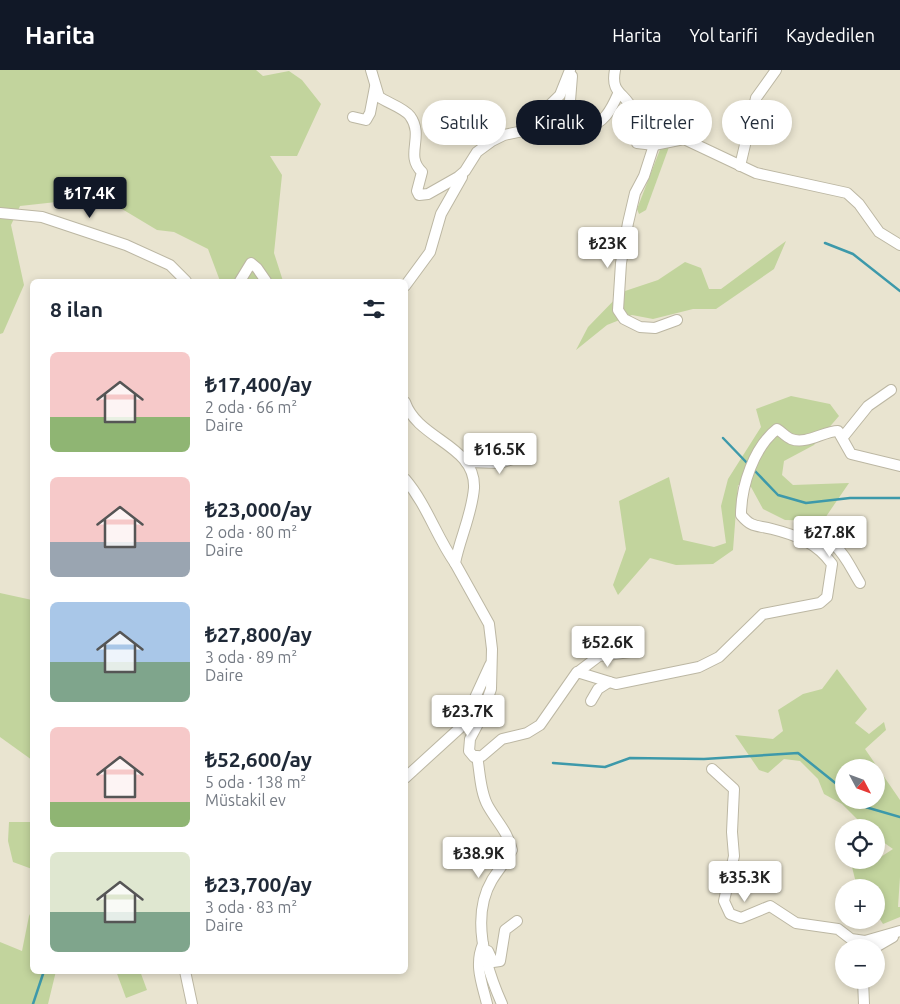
<!DOCTYPE html>
<html lang="tr">
<head>
<meta charset="utf-8">
<style>
  :root { --surface:#fff; --page:#f2f2f3; --text:#1f2937; --muted:#747a83; --accent:#111827 }
  body { margin:0; font-family:Ubuntu,sans-serif; background:var(--page); color:var(--text); height:100vh; display:flex; flex-direction:column; font-size:19px; white-space:nowrap }
  * { box-sizing:border-box; margin:0 }
  p { font-size:16px; color:var(--muted) }
  .icon { flex:none; width:28px; height:28px; fill:none; stroke:currentColor; stroke-width:2; stroke-linecap:round; stroke-linejoin:round }
  .map { position:relative; flex:1; overflow:hidden }
  .panel { position:absolute; left:30px; top:209px; width:378px; height:695px; display:flex; flex-direction:column; background:var(--surface); border-radius:8px; box-shadow:0 2px 8px #0003 }
  .panel>* { flex:none }
  .guide { position:absolute; left:422px; top:30px; width:402px; height:45px; display:flex; gap:10px }
  .needle { width:32px; rotate:131deg }
  .tools { position:absolute; left:835px; top:689px; display:grid; gap:10px }
  .tools a { display:grid; place-items:center; width:50px; height:50px; border-radius:50%; background:var(--surface); box-shadow:0 2px 8px #0003; font-size:25px }
  .price { position:absolute; translate:-50% -42px; padding:0 11px; border-radius:5px; background:#fff; color:#222; font-size:16px; line-height:32px; filter:drop-shadow(0 1px 2px #0008) }
  .price::after { content:''; position:absolute; left:50%; top:30px; width:15px; height:11px; margin-left:-8px; background:inherit; clip-path:polygon(0 0,100% 0,50% 100%) }
  .price.active { background:var(--accent); color:#fff }
  ul { padding:0; list-style:none }
  li { display:flex; align-items:center; gap:15px; height:125px; padding:0 20px }
  li span { display:grid; place-items:center; flex:none; width:140px; height:100px; border-radius:8px; color:#555 }
  li>.icon { margin-inline-start:auto }
  span .icon { width:60px; height:60px; fill:#fffc; stroke-width:1 }
  li b { font-size:21px }
  h2 { display:flex; justify-content:space-between; align-items:center; height:60px; padding:0 20px; font-size:21px }
  .pill { padding:0 18px; border-radius:22px; background:var(--surface); box-shadow:0 2px 8px #0003; font-size:18px; line-height:45px }
  .pill.active { background:var(--accent); color:#fff }
  header { display:flex; align-items:center; gap:30px; box-sizing:border-box; height:70px; padding:0 25px; background:var(--accent); color:#fff }
  header strong { font-size:24px }
  nav { display:flex; gap:28px; margin-inline-start:auto; font-size:18px }
  .map>svg:first-child { display:block }
  .green { fill:#c2d49d; fill-rule:evenodd }
  .lines { fill:none; stroke-linecap:round; stroke-linejoin:round }
  .stream { stroke:#3d99aa; stroke-width:2.5 }
  .minor-casing { stroke:#bcb7a3; stroke-width:12 }
  .minor { stroke:#fff; stroke-width:10 }
</style>
</head>
<body>
<header>
<strong>Harita</strong>
<nav><a>Harita</a><a>Yol tarifi</a><a>Kaydedilen</a></nav>
</header>
<div class="map">
<svg width="900" height="934" viewBox="0 0 900 934">
  <rect width="100%" height="100%" fill="#e9e4d0"/>
  <g class="green">
    <polygon points="0,0 256,0 263,6 289,1 302,10 321,34 297,86 270,86 282,105 274,183 283,211 220,211 208,179 174,162 157,160 102,127 20,136 11,155 24,215 3,263 0,264"/>
    <polygon points="661,77 669,77 646,140 639,144 637,139"/>
    <polygon points="786,171 774,199 716,239 693,239 653,249 632,245 607,255 576,280 588,257 622,222 658,210 685,192 701,198 709,219 721,219"/>
    <polygon points="791,326 830,334 839,346 814,375 784,391 782,405 793,415 849,413 823,451 785,450 763,439 751,417 738,415 733,480 713,494 676,495 650,488 618,525 613,515 626,479 619,431 669,407 683,470 714,477 726,473 721,436 728,409 761,357 756,339"/>
    <polygon points="0,523 32,530 32,690 0,667"/>
    <path d="M 837,599 L 867,639 L 855,653 L 869,664 L 884,652 L 886,660 L 865,679 L 900,730 L 900,807 L 898,837 L 900,837 L 900,847 L 883,854 L 876,843 L 876,818 L 857,817 L 852,797 L 876,790 L 893,779 L 876,767 L 876,758 L 865,757 L 842,734 L 824,724 L 818,709 L 800,691 L 784,689 L 768,703 L 759,700 L 735,665 L 773,669 L 783,661 L 778,640 L 803,624 L 822,619 ZM 844,698 L 876,698 L 876,730 L 844,730 Z"/>
    <polygon points="32,747 32,799 13,792 8,771 9,752 31,752"/>
    <polygon points="32,840 32,901 56,901 48,934 0,934 0,872 22,881 29,846"/>
    <polygon points="116,901 140,901 147,920 126,928"/>
  </g>
  <g class="lines">
    <g class="stream">
      <polyline points="825,173 853,184 900,221"/>
      <polyline points="723,368 748,394"/>
      <polyline points="754,400 778,425 806,433 850,428 900,428"/>
      <polyline points="553,693 605,697 630,688 704,689 798,683 844,720"/>
      <polyline points="855,730 862,736 900,747"/>
      <polyline points="33,934 44,901"/>
    </g>
    <g class="minor-casing">
      <g id="minor">
        <path d="M 371,0 L 379,27 C 388,33 404,38 410,46 C 425,67 404,85 422,102 L 417,121 L 419,125 L 428,124 L 458,107 L 465,101 L 477,82 L 492,71 L 504,65 L 523,61 L 560,25 L 570,0"/>
        <path d="M 615,0 C 610,25 626,22 633,41 C 637,51 636,63 637,73 L 654,75 L 684,69 L 756,103 L 847,123 L 859,134 L 879,162 L 900,175"/>
        <path d="M 572,6 L 569,43 L 573,51 L 585,58 C 604,54 611,40 618,24"/>
        <polyline points="353,47 366,50 370,43 375,17"/>
        <polyline points="654,75 644,106 635,123 628,153 621,193 618,240 624,249 640,257 655,258 677,250"/>
        <polyline points="740,96 756,28 776,0"/>
        <polyline points="0,143 42,147 126,175 170,195 186,211"/>
        <polyline points="240,211 251,193 257,198 266,211"/>
        <polyline points="405,216 430,182 441,144 462,107"/>
        <path d="M 405,332 C 418,370 476,375 474,418 C 472,444 460,468 455,493 L 489,554 L 492,579 L 491,619 L 480,650 L 470,669 L 469,681 L 474,687 L 482,686 L 502,669 L 527,663 L 540,655 L 577,602 L 616,614 L 699,597 L 719,587 L 763,544 L 820,533 L 827,527 L 832,494 C 817,473 796,465 772,459 C 756,455 752,458 741,445 C 741,416 754,377 777,359 C 782,362 786,367 791,369 C 806,375 824,361 838,361 L 851,384 L 900,396"/>
        <polyline points="843,367 868,336 891,320"/>
        <polyline points="466,392 500,393 528,384"/>
        <path d="M 405,409 C 427,435 436,466 455,493"/>
        <path d="M 801,467 C 838,465 843,485 860,513"/>
        <polyline points="578,602 599,586 630,582"/>
        <polyline points="591,631 598,619 609,612"/>
        <path d="M 477,686 C 480,702 480,722 488,736 C 497,752 508,762 512,780 C 506,791 499,799 492,810 C 470,847 486,898 502,934"/>
        <polyline points="712,699 734,719 732,762 734,786 724,831 730,844 741,848 770,836 796,853 838,859 851,869 865,871 900,861"/>
        <polyline points="405,708 462,656 490,595"/>
        <path d="M 483,874 C 474,895 482,913 487,934"/>
        <polyline points="874,878 893,867"/>
        <polyline points="488,881 493,892 500,891 505,860 517,851"/>
        <polyline points="185,901 192,934"/>
        <polyline points="863,910 864,934"/>
      </g>
    </g>
    <use href="#minor" class="minor"/>
  </g>
</svg>
<div class="tools">
<a><svg class="needle" viewBox="-14 -14 28 28"><path d="M0-13l5 13h-10z" fill="#e53935"/><path d="M0 13l5-13h-10z" fill="#747a83"/></svg></a>
<a><svg class="icon" aria-label="locate" viewBox="0 0 24 24"><circle cx="12" cy="12" r="6"/><path d="M12 2v4M12 18v4M2 12h4M18 12h4"/></svg></a>
<a>+</a>
<a>−</a>
</div>
<b class="price active" style="left:90px;top:149px">₺17.4K</b>
<b class="price" style="left:608px;top:199px">₺23K</b>
<b class="price" style="left:500px;top:405px">₺16.5K</b>
<b class="price" style="left:830px;top:488px">₺27.8K</b>
<b class="price" style="left:608px;top:598px">₺52.6K</b>
<b class="price" style="left:468px;top:667px">₺23.7K</b>
<b class="price" style="left:479px;top:809px">₺38.9K</b>
<b class="price" style="left:745px;top:833px">₺35.3K</b>
<div class="guide">
<a class="pill">Satılık</a>
<a class="pill active">Kiralık</a>
<a class="pill">Filtreler</a>
<a class="pill">Yeni</a>
</div>
<section class="panel">
<h2>8 ilan<svg class="icon" aria-label="filters" viewBox="0 0 24 24"><path d="M4 7h16M4 17h16"/><circle cx="9" cy="7" r="2"/><circle cx="15" cy="17" r="2"/></svg></h2>
<ul>
<li><span style="background:linear-gradient(#f6c9c9 65%,#8fb573 0)"><svg class="icon" aria-label="home" viewBox="0 0 24 24"><path d="M3 11l9-7 9 7M6 9v11h12V9"/></svg></span><div><b>₺17,400/ay</b><p>2 oda · 66 m²</p><p>Daire</p></div></li>
<li><span style="background:linear-gradient(#f6c9c9 65%,#9aa5b1 0)"><svg class="icon" aria-label="home" viewBox="0 0 24 24"><path d="M3 11l9-7 9 7M6 9v11h12V9"/></svg></span><div><b>₺23,000/ay</b><p>2 oda · 80 m²</p><p>Daire</p></div></li>
<li><span style="background:linear-gradient(#a9c7e8 60%,#7fa58c 0)"><svg class="icon" aria-label="home" viewBox="0 0 24 24"><path d="M3 11l9-7 9 7M6 9v11h12V9"/></svg></span><div><b>₺27,800/ay</b><p>3 oda · 89 m²</p><p>Daire</p></div></li>
<li><span style="background:linear-gradient(#f6c9c9 75%,#8fb573 0)"><svg class="icon" aria-label="home" viewBox="0 0 24 24"><path d="M3 11l9-7 9 7M6 9v11h12V9"/></svg></span><div><b>₺52,600/ay</b><p>5 oda · 138 m²</p><p>Müstakil ev</p></div></li>
<li><span style="background:linear-gradient(#dfe7d0 60%,#7fa58c 0)"><svg class="icon" aria-label="home" viewBox="0 0 24 24"><path d="M3 11l9-7 9 7M6 9v11h12V9"/></svg></span><div><b>₺23,700/ay</b><p>3 oda · 83 m²</p><p>Daire</p></div></li>
</ul>
</section>
</div>
</body>
</html>
